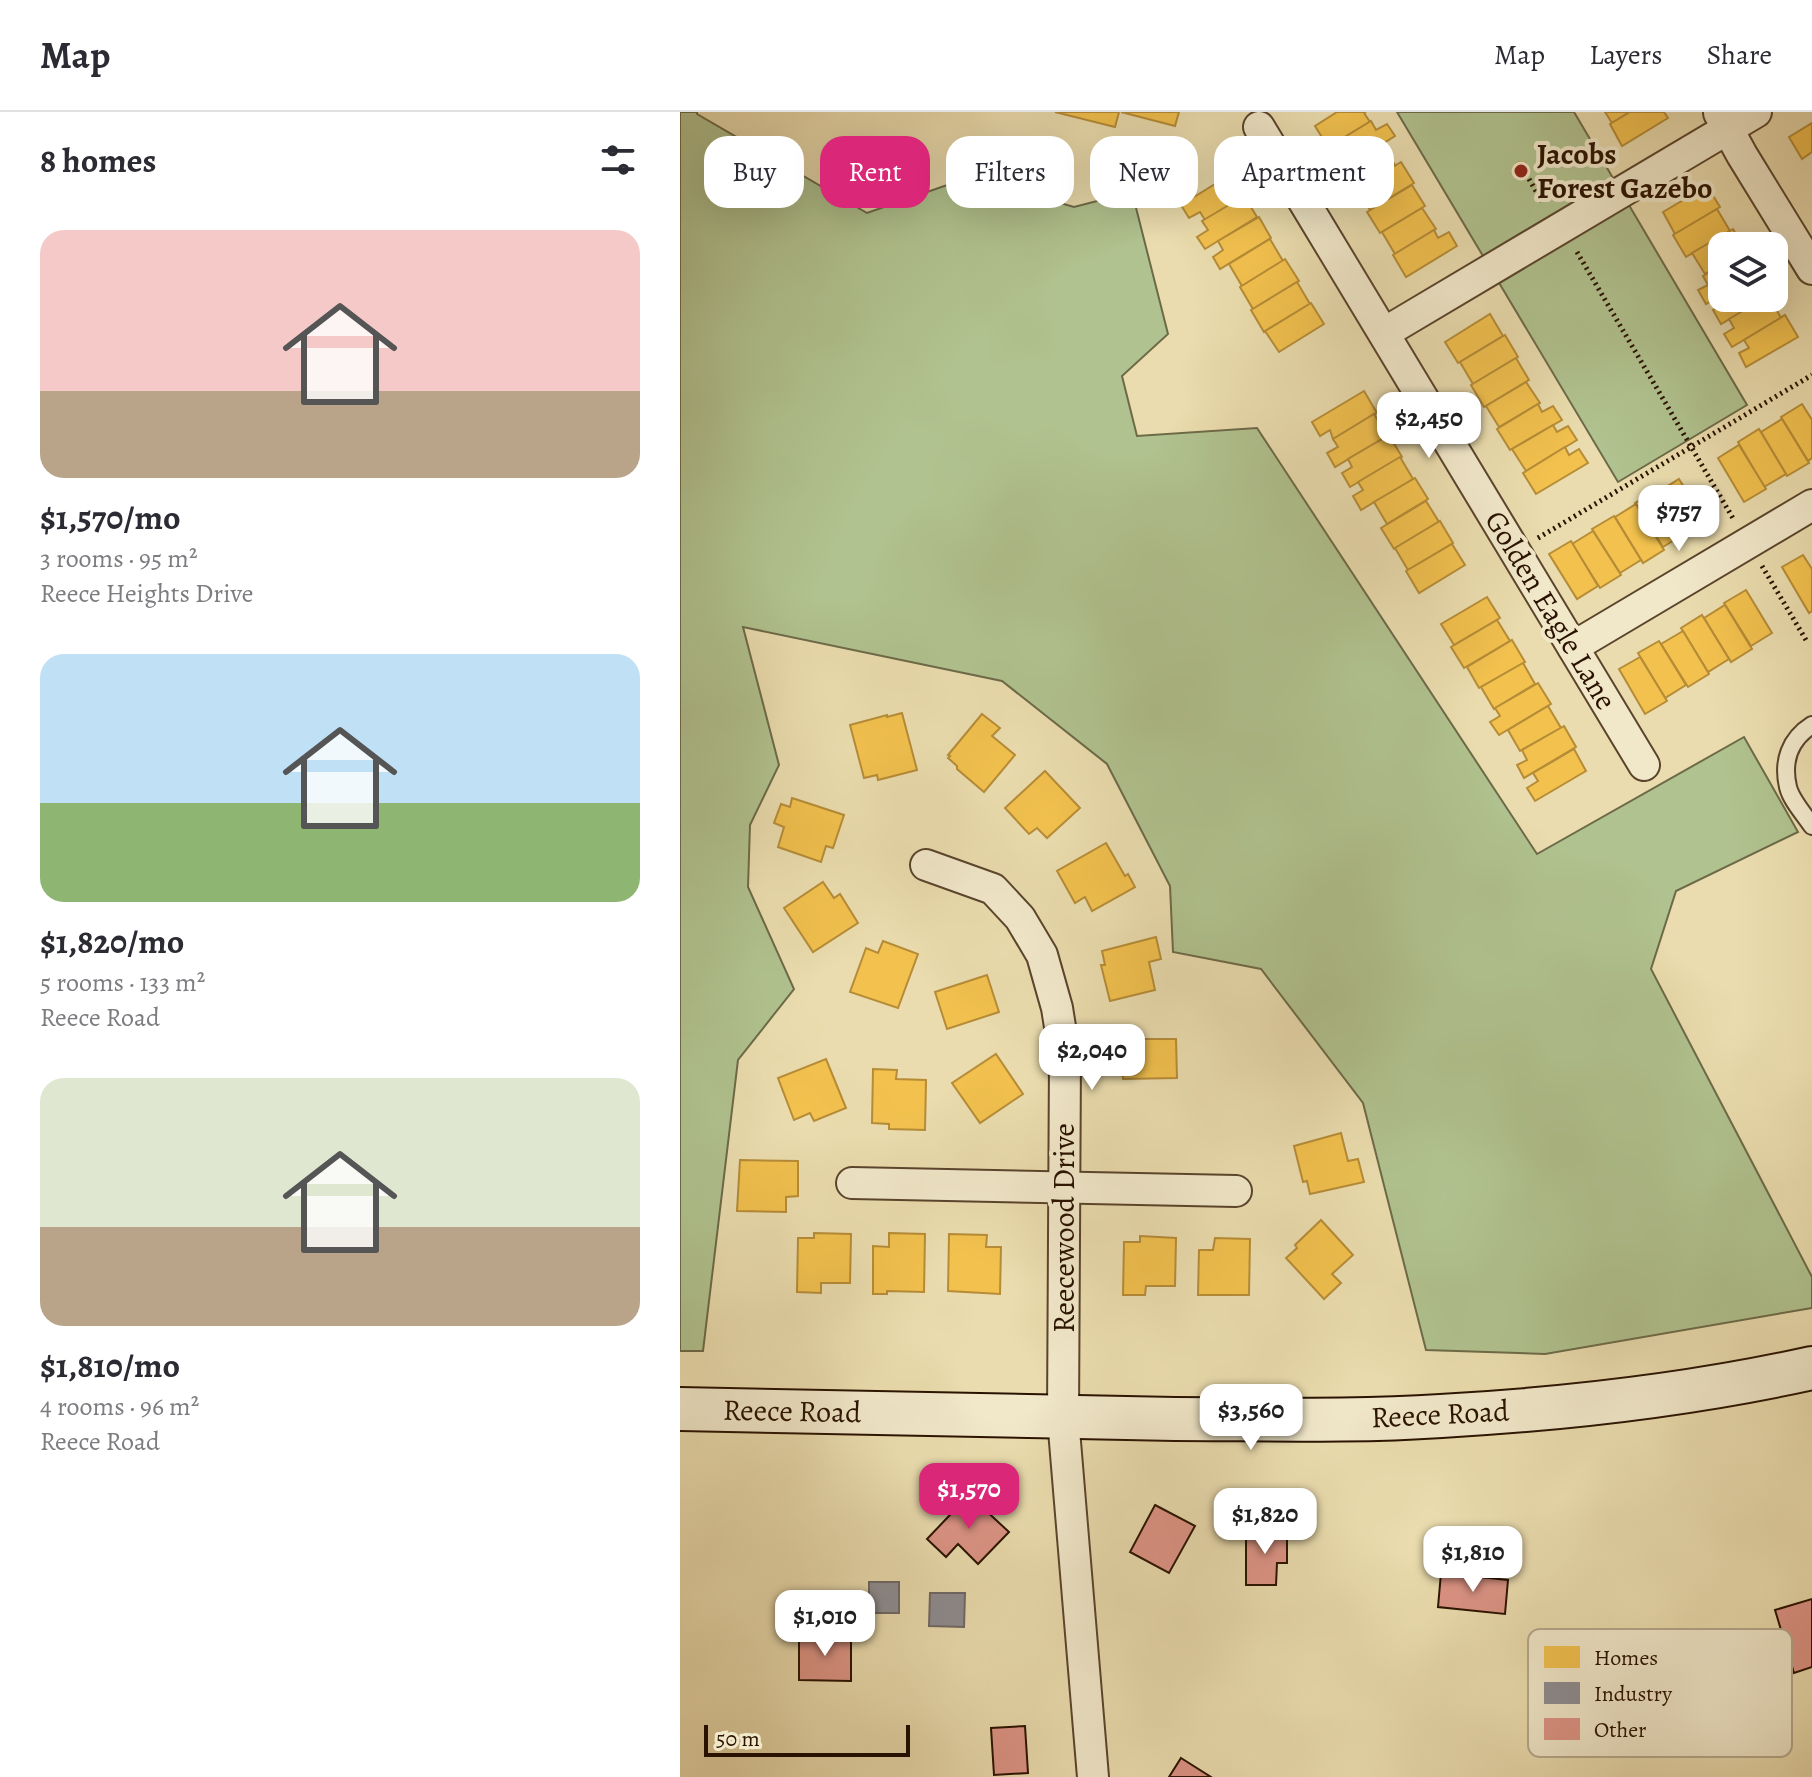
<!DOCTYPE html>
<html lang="en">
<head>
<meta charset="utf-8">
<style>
  :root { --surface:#fff; --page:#f7f7f7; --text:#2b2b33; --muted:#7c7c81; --line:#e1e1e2; --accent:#db2777 }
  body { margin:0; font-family:Alegreya,serif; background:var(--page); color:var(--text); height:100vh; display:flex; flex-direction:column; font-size:30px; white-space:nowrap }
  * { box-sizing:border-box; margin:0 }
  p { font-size:26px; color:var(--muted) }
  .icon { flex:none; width:44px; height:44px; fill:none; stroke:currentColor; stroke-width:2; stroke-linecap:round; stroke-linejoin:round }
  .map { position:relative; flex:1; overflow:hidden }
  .sheet { display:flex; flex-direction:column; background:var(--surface); width:680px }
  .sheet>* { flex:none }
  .banner { position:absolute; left:24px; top:24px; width:760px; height:72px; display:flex; gap:16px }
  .controls { position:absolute; left:1028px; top:120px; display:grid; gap:16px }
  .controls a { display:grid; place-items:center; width:80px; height:80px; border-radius:16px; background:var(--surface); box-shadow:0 8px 32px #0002; font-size:40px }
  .scale { position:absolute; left:24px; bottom:20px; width:206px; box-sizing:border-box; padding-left:8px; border:4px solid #2a1200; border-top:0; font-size:22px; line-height:28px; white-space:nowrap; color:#2a1200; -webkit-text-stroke:6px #f1e8ca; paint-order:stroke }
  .price { position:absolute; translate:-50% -68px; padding:0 18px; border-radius:16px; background:#fff; color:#222; font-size:26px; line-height:52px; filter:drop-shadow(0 2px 4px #0008) }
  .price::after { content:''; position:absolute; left:50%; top:48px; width:24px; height:18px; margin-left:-12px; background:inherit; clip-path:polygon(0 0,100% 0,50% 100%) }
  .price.on { background:var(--accent); color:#fff }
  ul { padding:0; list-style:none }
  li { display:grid; align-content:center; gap:16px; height:424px; padding:0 40px }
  li span { display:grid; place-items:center; height:248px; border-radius:24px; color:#555 }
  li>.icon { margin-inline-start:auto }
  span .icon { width:144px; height:144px; fill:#fffc; stroke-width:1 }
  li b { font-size:34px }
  h2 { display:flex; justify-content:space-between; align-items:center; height:96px; padding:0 40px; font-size:34px }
  .tag { padding:0 28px; border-radius:24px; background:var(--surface); box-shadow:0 8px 32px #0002; font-size:28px; line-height:72px }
  .tag.on { background:var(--accent); color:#fff }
  header { display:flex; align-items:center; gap:48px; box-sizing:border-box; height:112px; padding:0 40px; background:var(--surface); border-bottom:2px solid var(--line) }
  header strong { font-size:38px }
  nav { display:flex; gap:44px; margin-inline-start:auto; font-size:28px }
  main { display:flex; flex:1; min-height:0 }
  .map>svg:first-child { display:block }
  .green { fill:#b0c28f; stroke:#6d6a48; stroke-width:2 }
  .homes { fill:#f2c14e; stroke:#b68c37; stroke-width:2 }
  .industry { fill:#8d8d92; stroke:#6f6866; stroke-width:2 }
  .building { fill:#dd9486; stroke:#2a1200; stroke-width:2 }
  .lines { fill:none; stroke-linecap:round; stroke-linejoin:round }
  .service-casing { stroke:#5a442c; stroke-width:20 }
  .minor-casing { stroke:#5a442c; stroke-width:34 }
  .secondary-casing { stroke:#2a1200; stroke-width:46 }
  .path { stroke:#2a1200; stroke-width:5; stroke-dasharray:2 4; stroke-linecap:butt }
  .service { stroke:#f1e8ca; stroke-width:16 }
  .minor { stroke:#f1e8ca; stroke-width:30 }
  .secondary { stroke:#f1e8ca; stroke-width:42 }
  .poi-dot { fill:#8f2418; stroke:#f1e8ca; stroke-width:3 }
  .labels { text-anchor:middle; stroke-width:8; stroke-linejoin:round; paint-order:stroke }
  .poi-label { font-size:30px; font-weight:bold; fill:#2a1200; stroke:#f1e8ca; text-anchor:start }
  .street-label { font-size:30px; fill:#2a1200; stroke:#f1e8ca }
  .key { fill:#f1e8ca; stroke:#b5a88d; stroke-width:2 }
  .key-label { font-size:22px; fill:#2a1200 }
</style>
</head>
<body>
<header>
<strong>Map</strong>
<nav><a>Map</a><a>Layers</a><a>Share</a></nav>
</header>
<main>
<section class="sheet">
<h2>8 homes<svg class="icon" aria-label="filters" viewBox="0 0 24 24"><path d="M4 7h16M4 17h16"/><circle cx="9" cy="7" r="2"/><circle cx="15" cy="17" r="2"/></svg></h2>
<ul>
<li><span style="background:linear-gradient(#f6c9c9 65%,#b9a48a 0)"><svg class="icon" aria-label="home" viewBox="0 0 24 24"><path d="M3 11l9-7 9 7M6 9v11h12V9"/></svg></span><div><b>$1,570/mo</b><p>3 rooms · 95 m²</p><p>Reece Heights Drive</p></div></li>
<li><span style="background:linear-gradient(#bfe0f5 60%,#8fb573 0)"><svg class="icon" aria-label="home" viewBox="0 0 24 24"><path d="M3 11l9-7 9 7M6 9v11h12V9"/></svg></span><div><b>$1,820/mo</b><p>5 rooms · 133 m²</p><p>Reece Road</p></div></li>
<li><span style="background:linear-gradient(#dfe7d0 60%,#b9a48a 0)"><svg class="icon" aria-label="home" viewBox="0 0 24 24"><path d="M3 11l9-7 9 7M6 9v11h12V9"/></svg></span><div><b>$1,810/mo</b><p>4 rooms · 96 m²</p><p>Reece Road</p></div></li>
</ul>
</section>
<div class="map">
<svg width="1132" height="1665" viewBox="0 0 1132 1665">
  <rect width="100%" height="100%" fill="#eadcae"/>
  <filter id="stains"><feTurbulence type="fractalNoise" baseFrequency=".0025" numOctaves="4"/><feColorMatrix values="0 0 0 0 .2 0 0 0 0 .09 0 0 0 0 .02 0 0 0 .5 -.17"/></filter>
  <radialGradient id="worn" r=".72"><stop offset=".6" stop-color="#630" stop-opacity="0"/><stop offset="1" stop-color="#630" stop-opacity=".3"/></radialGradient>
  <g class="green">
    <polygon points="0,0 17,0 17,2 187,101 290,65 394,95 452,80 488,222 442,264 457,324 577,316 857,742 1064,625 1118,720 996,779 971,857 1132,1165 1132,1196 865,1242 746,1238 683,991 581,857 493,840 490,774 427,652 322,569 63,515 99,653 70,713 68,775 114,877 58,948 23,1239 0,1239"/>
    <polygon points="717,0 894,0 1067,293 938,370"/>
  </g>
  <g class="homes">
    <polygon points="375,0 439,0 435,15"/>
    <polygon points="441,0 499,0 495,14"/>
    <polygon points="657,0 686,0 684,1 690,10 648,35 635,14"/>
    <polygon points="925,0 950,0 932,11"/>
    <polygon points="950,0 984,0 988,6 942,34 930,12"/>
    <polygon points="691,9 696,18 707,12 715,24 664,56 650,34"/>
    <polygon points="1132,11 1132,40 1122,47 1109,25"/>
    <polygon points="702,32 715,53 674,78 661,57"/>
    <polygon points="721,50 734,71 690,98 677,77"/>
    <circle cx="841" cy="58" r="8"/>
    <polygon points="553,61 566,83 525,108 520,100 509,106 501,93"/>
    <polygon points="732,73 745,94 700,121 687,100"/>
    <polygon points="1027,74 1040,95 995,122 983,100"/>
    <polygon points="564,84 577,105 525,137 517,125 528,118 522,109"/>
    <polygon points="742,96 756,117 715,142 702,120"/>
    <polygon points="1037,97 1050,119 1006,145 993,123"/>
    <polygon points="579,105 591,126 540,157 533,145 543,138 538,129"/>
    <polygon points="1053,117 1063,134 1042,134 1042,153 1025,162 1012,141"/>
    <polygon points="754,118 758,126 769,120 777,134 726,165 713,143"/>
    <polygon points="590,127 603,149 562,174 549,152"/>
    <polygon points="605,147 619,169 573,197 560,175"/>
    <polygon points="1042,153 1042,182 1026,192 1018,178 1028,173 1023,164"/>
    <polygon points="617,170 630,192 584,220 571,198"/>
    <polygon points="1042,182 1042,186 1085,186 1041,212 1033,198 1043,193 1038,184"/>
    <polygon points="1085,186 1090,186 1101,206 1052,235 1044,222 1054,216 1049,207"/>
    <polygon points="631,191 644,212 599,240 585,219"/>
    <polygon points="810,202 823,224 778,251 765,230"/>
    <polygon points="1105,203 1118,225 1066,255 1059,241 1069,236 1064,228"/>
    <polygon points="825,223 838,245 793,272 780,250"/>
    <polygon points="836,246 849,268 804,295 791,273"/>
    <polygon points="846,270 860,291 819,315 806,294"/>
    <polygon points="684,279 697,301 653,327 650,318 640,324 632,310"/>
    <polygon points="858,292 862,300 873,294 882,308 830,338 817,317"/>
    <polygon points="1122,292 1132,308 1132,346 1128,349 1101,305"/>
    <polygon points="694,302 707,324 655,355 647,341 658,335 653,327"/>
    <polygon points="1102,307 1129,351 1107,364 1081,320"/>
    <polygon points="873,313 877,320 888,314 897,328 846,359 832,337"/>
    <polygon points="1079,317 1106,362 1084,375 1058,330"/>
    <polygon points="709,323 722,345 670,375 662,361 672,355 668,347"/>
    <polygon points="1059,333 1086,377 1064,390 1038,346"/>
    <polygon points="885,335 889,343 899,337 908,351 856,382 843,361"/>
    <polygon points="720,345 733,367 681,398 673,384 683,378 678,370"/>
    <polygon points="735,366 748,387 707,412 694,390"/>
    <polygon points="999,367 1027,412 1006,425 978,380"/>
    <polygon points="977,378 1004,422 983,435 955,391"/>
    <polygon points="746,389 759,410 714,437 701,416"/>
    <polygon points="956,392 984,438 963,451 935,405"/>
    <polygon points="934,404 961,448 940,461 912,417"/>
    <polygon points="760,409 773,431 728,458 715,436"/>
    <polygon points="913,419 941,463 920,476 892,432"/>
    <polygon points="891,429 918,474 897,487 869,442"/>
    <polygon points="772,432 785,453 739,481 726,459"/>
    <polygon points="1123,443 1132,457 1132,499 1129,501 1102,455"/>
    <polygon points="1066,478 1092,521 1071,534 1044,491"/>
    <polygon points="807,485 820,506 774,533 761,512"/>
    <polygon points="1045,493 1072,537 1051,550 1024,506"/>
    <polygon points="1022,503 1049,547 1028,560 1001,516"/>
    <polygon points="817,508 830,529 784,556 771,535"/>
    <polygon points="1003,519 1029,562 1008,575 981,532"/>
    <polygon points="832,528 845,550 799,576 787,555"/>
    <polygon points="979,529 1006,573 985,586 958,541"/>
    <polygon points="960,545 987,589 965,602 939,557"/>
    <polygon points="843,551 855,572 814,597 801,575"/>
    <polygon points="858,571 871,592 819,623 810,610 820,604 815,596"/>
    <polygon points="868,594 881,616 840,639 828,618"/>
    <polygon points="222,601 237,658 198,668 197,663 184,666 170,613 207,603 207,605"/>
    <polygon points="302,602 320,616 312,624 335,643 304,680 277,657 277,654 268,646 270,644 268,643"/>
    <polygon points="884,614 896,635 844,666 837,653 847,648 842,638"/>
    <polygon points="894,637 906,659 855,689 847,676 858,669 853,661"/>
    <polygon points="365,659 400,696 367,726 357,716 349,722 325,696"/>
    <polygon points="112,686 164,703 153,736 146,734 141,750 98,735 104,715 94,711 101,692 110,695"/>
    <polygon points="426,731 445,764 448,762 455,775 412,799 405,785 395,791 377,759"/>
    <polygon points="143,770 154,786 160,782 178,811 133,840 104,796"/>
    <polygon points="476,825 481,847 469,850 475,878 430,889 421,853 425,853 422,839"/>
    <polygon points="203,829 238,842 218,896 170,880 186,836 198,841"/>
    <polygon points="307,863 319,900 267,917 255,880"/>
    <polygon points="437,927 496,927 497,966 443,967 442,944 438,944"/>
    <polygon points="316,942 343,982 300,1011 272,971"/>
    <polygon points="146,947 166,996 134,1009 130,1001 114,1008 98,966"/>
    <polygon points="193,957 217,958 216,967 246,968 245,1018 209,1017 209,1012 192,1011"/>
    <polygon points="661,1021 668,1049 678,1047 684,1070 630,1082 627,1069 623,1070 614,1034"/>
    <polygon points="60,1048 118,1049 118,1084 106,1085 106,1100 57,1099"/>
    <polygon points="641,1108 673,1143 652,1162 661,1171 644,1187 606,1146 617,1136 615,1133"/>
    <polygon points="134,1121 171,1122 170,1171 141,1171 141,1181 117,1180 118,1126 134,1126"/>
    <polygon points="209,1121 245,1122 244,1180 207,1179 207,1182 193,1182 193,1134 209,1135"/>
    <polygon points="269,1122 307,1123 306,1135 321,1135 320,1182 268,1179"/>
    <polygon points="460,1124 496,1126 495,1174 466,1174 465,1183 443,1183 444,1130 460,1130"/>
    <polygon points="535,1126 570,1127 569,1183 518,1183 519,1138 533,1138"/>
  </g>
  <g class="industry">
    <rect x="189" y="1470" width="30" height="31"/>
    <polygon points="250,1481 285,1481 284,1515 249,1514"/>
  </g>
  <g class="building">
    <polygon points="289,1383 329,1420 298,1452 278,1432 266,1445 247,1427"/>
    <polygon points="475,1393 515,1414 489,1461 450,1440"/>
    <polygon points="566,1419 607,1419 607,1451 597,1451 596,1473 566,1473"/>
    <polygon points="761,1461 828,1468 825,1502 758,1495"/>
    <polygon points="1132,1487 1132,1555 1114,1561 1095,1498"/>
    <polygon points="119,1522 171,1523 171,1569 119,1568"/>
    <polygon points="345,1614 348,1661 314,1663 311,1616"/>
    <polygon points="501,1646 531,1665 489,1665"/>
  </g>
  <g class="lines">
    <g class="service-casing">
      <path id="service" d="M 1132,613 C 1110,627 1102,649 1108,675 C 1111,688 1124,702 1132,714"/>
    </g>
    <g class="minor-casing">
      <g id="minor">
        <polyline points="1039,1 1062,43 1132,157"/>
        <polyline points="579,15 964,653"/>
        <polyline points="704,221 1076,0"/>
        <polyline points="893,535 1132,393"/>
        <polyline points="246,753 313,777 340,806 362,843 377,896 385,946 383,1306 413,1665"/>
        <polyline points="172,1071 556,1079"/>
      </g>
    </g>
    <g class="secondary-casing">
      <path id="secondary" d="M 0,1297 C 165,1301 330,1305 495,1307 C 584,1307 673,1310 761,1304 C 885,1297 1010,1283 1132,1256"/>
    </g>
    <g class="path">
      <polyline points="849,67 864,93"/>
      <polyline points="897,140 1054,408"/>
      <polyline points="858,426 1132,263"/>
      <polyline points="1082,454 1126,528"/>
    </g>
    <use href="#service" class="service"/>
    <use href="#minor" class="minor"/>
    <use href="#secondary" class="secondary"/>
  </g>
  <circle class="poi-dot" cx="841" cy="59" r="8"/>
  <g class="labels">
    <g class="poi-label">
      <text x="857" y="52">Jacobs<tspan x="857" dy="34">Forest Gazebo</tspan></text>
    </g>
    <g class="street-label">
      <text transform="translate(871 498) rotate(59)" y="10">Golden Eagle Lane</text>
      <text transform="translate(384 1116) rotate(-90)" y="10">Reecewood Drive</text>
      <text transform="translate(112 1299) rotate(1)" y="10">Reece Road</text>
      <text transform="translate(760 1302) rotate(-3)" y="10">Reece Road</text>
    </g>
  </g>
  <rect x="848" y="1517" width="264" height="128" rx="12" class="key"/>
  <rect x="864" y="1534" width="36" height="22" fill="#f2c14e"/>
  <rect x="864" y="1570" width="36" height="22" fill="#8d8d92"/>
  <rect x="864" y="1606" width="36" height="22" fill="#dd9486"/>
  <g class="key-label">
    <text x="914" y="1553">Homes</text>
    <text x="914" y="1589">Industry</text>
    <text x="914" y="1625">Other</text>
  </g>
  <rect width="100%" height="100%" filter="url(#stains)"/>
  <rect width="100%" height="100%" fill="url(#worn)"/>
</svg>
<div class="controls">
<a><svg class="icon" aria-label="layers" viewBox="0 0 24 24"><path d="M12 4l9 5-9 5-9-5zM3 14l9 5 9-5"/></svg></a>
</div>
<div class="scale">50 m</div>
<b class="price" style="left:749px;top:348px">$2,450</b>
<b class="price" style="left:999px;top:441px">$757</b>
<b class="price" style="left:412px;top:980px">$2,040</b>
<b class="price" style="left:571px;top:1340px">$3,560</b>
<b class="price on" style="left:289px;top:1419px">$1,570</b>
<b class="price" style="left:585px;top:1444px">$1,820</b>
<b class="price" style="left:793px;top:1482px">$1,810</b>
<b class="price" style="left:145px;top:1546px">$1,010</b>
<div class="banner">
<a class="tag">Buy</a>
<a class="tag on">Rent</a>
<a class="tag">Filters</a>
<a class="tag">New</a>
<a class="tag">Apartment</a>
</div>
</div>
</main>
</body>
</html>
